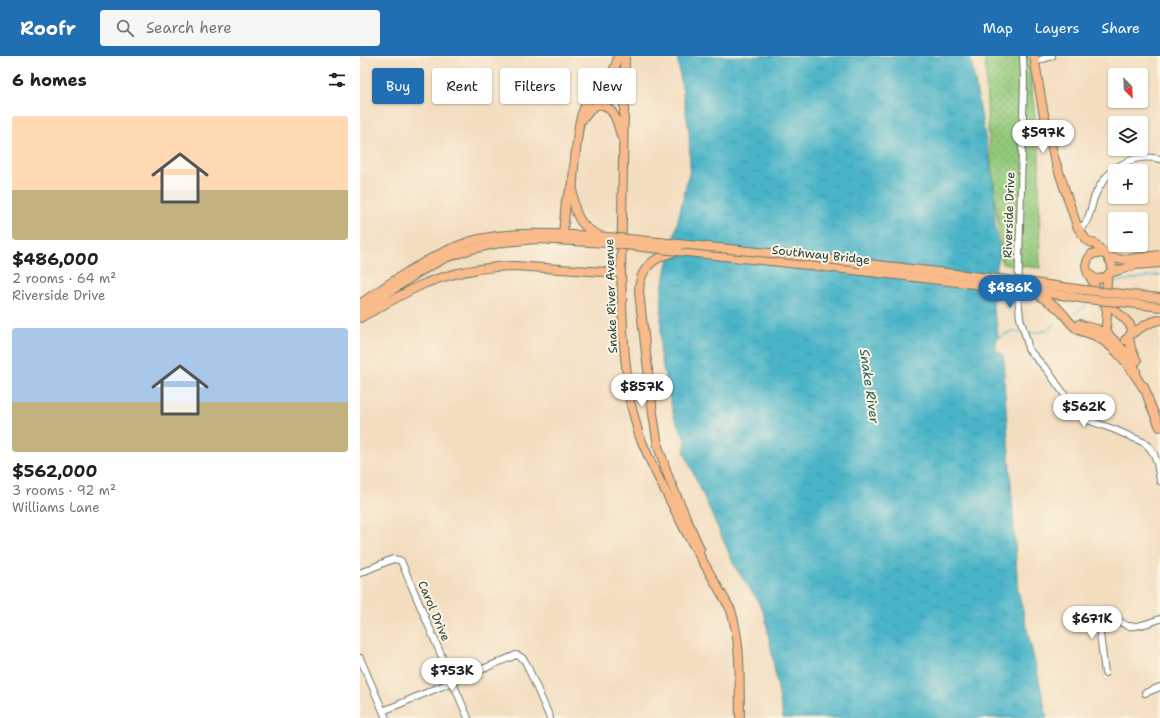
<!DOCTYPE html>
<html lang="en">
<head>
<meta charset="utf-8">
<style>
  :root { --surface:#fff; --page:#f6f6f6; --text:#202124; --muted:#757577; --accent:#1f6fb2 }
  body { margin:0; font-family:"Shantell Sans",sans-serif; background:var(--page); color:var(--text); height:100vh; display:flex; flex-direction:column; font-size:15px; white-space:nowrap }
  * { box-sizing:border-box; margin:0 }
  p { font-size:13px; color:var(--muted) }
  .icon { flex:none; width:22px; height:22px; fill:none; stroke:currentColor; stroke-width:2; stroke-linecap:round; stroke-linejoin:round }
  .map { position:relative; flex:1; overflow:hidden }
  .side { display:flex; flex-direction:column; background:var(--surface); width:360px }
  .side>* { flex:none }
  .guide { position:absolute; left:12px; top:12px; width:380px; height:36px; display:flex; gap:8px }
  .needle { width:26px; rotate:157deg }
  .controls { position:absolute; left:748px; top:12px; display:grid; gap:8px }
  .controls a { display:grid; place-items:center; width:40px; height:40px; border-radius:4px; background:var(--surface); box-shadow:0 1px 3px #0004; font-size:20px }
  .price { position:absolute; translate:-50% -34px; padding:0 9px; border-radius:14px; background:#fff; color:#222; font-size:13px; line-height:26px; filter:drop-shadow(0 1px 2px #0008) }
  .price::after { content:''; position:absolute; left:50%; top:24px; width:12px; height:9px; margin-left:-6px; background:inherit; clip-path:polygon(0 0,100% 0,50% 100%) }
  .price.on { background:var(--accent); color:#fff }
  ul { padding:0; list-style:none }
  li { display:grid; align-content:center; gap:8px; height:212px; padding:0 12px }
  li span { display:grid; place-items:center; height:124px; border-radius:4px; color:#555 }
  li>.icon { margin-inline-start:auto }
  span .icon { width:72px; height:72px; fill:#fffc; stroke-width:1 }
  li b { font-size:17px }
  h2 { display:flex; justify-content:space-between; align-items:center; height:48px; padding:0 12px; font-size:17px }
  .chip { padding:0 14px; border-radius:4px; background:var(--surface); box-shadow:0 1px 3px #0004; font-size:14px; line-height:36px }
  .chip.on { background:var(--accent); color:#fff }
  header { display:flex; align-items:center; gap:24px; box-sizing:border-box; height:56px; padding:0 20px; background:var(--accent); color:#fff }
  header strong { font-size:19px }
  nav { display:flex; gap:22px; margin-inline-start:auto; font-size:14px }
  .search { width:280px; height:36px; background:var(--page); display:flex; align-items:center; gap:10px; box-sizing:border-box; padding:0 14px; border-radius:4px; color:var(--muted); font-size:15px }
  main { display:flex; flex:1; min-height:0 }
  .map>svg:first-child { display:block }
  .park { fill:url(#park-dots); stroke:#598357 }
  .water { fill:url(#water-ripples); stroke:#34787e }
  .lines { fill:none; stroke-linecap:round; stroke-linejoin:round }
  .stream { stroke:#49b4c7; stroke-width:1.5 }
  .minor-casing { stroke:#697565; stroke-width:8 }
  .major-casing { stroke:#697565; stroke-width:10 }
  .minor { stroke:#fff; stroke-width:6 }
  .major { stroke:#fabb8b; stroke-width:8 }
  .major-bridge-casing { stroke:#697565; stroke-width:10; stroke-linecap:butt }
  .major-bridge { stroke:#fabb8b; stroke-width:8 }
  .labels { text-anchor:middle; stroke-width:4; stroke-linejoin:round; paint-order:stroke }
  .street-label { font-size:12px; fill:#1f3d34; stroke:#fcf5e5 }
  .water-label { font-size:13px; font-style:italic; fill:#2a5b59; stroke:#fcf5e5 }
</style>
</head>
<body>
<header>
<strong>Roofr</strong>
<div class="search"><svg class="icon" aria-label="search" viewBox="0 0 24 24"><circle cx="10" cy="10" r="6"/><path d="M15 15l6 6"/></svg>Search here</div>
<nav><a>Map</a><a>Layers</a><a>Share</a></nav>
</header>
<main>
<section class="side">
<h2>6 homes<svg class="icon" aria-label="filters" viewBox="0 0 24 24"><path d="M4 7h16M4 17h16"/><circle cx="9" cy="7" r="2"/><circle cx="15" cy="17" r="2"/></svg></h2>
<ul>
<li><span style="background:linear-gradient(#ffd9b3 60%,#c2b280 0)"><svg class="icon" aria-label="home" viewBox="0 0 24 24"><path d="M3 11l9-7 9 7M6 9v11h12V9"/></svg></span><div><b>$486,000</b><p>2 rooms · 64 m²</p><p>Riverside Drive</p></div></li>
<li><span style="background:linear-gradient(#a9c7e8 60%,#c2b280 0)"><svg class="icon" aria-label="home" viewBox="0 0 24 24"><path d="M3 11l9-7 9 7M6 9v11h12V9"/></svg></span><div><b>$562,000</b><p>3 rooms · 92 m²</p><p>Williams Lane</p></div></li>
</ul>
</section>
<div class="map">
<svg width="800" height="662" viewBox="0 0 800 662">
  <defs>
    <pattern id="park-dots" width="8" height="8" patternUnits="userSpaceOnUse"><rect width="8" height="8" fill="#93c97a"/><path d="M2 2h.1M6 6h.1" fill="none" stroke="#77a465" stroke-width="1.8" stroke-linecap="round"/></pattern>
    <pattern id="water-ripples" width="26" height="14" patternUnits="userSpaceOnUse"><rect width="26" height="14" fill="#49b4c7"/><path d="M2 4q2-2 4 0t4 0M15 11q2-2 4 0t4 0" fill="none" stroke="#3c94a2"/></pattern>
  </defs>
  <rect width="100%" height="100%" fill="#fcf5e5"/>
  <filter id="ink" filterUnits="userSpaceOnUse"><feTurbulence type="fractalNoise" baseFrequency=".025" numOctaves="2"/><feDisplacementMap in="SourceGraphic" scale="8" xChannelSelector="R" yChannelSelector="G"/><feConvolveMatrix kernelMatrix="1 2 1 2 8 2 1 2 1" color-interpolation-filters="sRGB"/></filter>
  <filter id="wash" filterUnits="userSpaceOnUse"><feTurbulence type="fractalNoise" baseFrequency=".012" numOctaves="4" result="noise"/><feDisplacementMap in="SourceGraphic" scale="16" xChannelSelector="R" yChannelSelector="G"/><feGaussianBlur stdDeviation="0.9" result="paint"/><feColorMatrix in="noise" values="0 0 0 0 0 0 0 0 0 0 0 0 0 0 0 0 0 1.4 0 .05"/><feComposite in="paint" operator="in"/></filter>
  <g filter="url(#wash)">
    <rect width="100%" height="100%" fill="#f3ddbf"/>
    <polygon class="park" points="625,0 668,0 679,96 680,212 642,208 628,75"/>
    <polygon class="water" points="317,0 610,0 634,127 635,167 640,199 637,210 633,245 633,255 637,268 638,282 636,286 635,293 643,299 645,311 644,322 658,534 679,624 687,662 423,662 405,559 396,542 376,513 324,396 326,385 314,361 300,298 302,232 330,113 329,76"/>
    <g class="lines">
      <g class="stream">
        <polyline points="753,226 800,219"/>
        <polyline points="714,258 726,250"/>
        <polyline points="667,278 685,275 696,267"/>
        <polyline points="637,282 653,275 662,278"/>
      </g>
    </g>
  </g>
  <g filter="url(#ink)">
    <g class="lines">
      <g class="minor-casing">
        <g id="minor">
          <polyline points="663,0 664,25 658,240 660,262 667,285 668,293 688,315 718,358 730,365 753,373 783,386 789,391 794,398 797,407 800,425"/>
          <polyline points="675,6 692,0"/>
          <path d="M 717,170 L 723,170 C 730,163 731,151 734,142 C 745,114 770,96 800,103"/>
          <polyline points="0,517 33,503 39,504 41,505 108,662"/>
          <polyline points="0,602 26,662"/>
          <path d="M 745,617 L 740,578 L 750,556 C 755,561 761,568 768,570 C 777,572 792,566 800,563"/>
          <polyline points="785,637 800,631"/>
          <path d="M 23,655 L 156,599 C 161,600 164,603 166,607 L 190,662"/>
        </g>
      </g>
      <g class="major-casing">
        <g id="major">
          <path d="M 265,0 L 261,217 L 263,274 L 265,301 L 270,345 L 279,379 L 293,411 L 327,478 L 371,554 C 382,591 379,624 380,662"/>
          <path d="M 674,0 L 683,54 L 694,101 L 717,170 L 726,184 L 735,188 L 747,200 L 752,208 C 752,218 746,223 736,223 L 728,218"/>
          <path d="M 231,43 C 241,36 253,34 265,34"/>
          <path d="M 223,63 L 232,52 L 239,48 C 254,50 258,68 261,80"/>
          <path d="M 237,178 C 204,164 213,123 216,94 C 218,79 218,64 225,50 C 231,36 244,29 252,17 C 255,12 257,6 258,0"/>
          <polyline points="203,179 206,145 211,132"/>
          <polyline points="745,198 738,197 732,198 728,203 726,209 727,215 745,249 747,255 746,272 748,278 770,301 776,315 776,320"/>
          <path d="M 748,200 C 764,206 768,203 783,201 C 789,200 795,200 800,199"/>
          <polyline points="750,217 775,209 800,207"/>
          <path d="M 748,219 C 746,231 745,239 752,250 C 758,261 784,271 765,284"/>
          <polyline points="674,227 724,234"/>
          <path d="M 673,235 C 680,241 689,245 696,251 C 704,257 709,267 717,273 C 723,277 731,277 737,281 C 759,293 771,313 784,333"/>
          <polyline points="676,235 726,243"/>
          <polyline points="772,239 800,242"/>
          <polyline points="769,247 800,251"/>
          <path d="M 0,248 C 34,224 68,200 108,186 C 121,182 134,180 147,179 C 181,176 214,179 248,181"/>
          <polyline points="0,256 59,216 85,202 112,193 144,186 177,183 247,187"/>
          <path d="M 0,262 C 22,250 43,237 66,227 C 94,216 123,211 154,210 L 261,217"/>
          <polyline points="719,268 724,270 737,273 749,281"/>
          <path d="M 770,279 C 779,273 789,265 800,264"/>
          <polyline points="769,281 771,293 777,305"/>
          <polyline points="784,330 790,348 800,371"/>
          <path d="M 340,493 L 310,425 L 298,390 L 293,358 L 279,236 C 279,211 295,200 318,195 L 502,215"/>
        </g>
      </g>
      <use href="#minor" class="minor"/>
      <use href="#major" class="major"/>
      <g class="major-bridge-casing">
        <g id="major-bridge">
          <polyline points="248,181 430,199 674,227"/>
          <polyline points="247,187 318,195"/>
          <polyline points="502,215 673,235"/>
          <polyline points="724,234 772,239"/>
          <polyline points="726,243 769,247"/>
        </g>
      </g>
      <use href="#major-bridge" class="major-bridge"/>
    </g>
  </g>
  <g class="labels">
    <g class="street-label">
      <text transform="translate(649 159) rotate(-88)" y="4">Riverside Drive</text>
      <text transform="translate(461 199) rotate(6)" y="4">Southway Bridge</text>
      <text transform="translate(251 240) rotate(-92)" y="4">Snake River Avenue</text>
      <text transform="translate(74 555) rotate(67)" y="4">Carol Drive</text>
    </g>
    <g class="water-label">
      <text transform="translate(510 330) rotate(82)" y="5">Snake River</text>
    </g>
  </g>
</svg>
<div class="controls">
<a><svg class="needle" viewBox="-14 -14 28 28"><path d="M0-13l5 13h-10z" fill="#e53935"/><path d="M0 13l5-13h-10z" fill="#757577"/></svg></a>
<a><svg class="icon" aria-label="layers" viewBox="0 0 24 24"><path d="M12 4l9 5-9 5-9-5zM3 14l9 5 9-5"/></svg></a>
<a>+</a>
<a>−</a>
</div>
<b class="price" style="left:683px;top:98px">$597K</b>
<b class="price on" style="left:650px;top:253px">$486K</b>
<b class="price" style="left:282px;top:352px">$857K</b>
<b class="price" style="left:724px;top:372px">$562K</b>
<b class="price" style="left:732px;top:584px">$671K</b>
<b class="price" style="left:92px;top:636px">$753K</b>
<div class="guide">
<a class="chip on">Buy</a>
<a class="chip">Rent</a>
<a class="chip">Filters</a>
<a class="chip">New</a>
</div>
</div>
</main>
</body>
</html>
